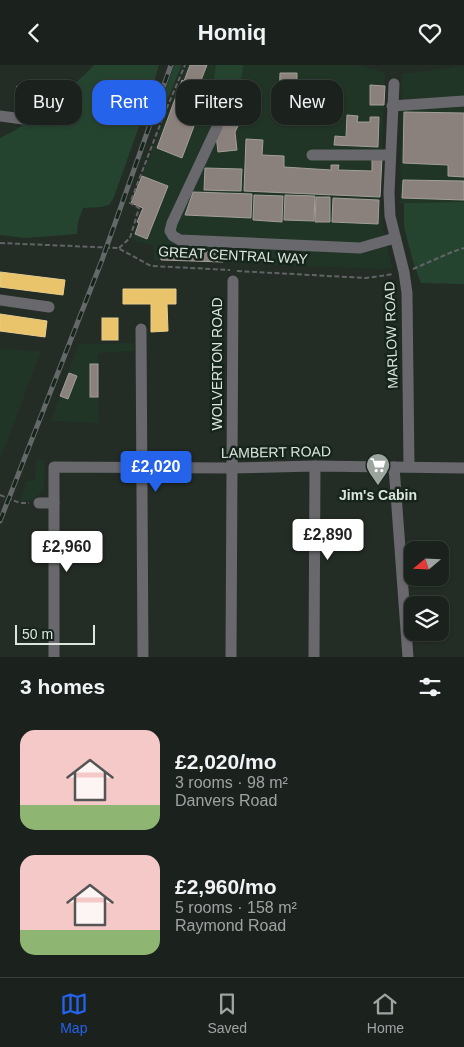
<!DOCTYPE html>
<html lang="en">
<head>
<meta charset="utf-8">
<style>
  :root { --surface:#1b211c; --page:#242925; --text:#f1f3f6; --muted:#a0a3a3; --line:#393e3b; --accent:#2563eb }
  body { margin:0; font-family:Arial,sans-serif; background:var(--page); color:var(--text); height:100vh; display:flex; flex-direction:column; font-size:19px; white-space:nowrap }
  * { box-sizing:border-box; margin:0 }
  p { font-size:16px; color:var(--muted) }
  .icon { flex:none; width:28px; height:28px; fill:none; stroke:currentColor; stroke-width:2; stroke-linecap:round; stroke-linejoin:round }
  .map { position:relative; height:592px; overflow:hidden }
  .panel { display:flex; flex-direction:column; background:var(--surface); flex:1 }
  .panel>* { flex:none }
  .top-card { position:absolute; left:15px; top:15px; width:435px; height:45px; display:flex; gap:10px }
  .needle { width:32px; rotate:251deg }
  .controls { position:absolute; left:404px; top:476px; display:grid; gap:10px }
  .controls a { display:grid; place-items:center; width:45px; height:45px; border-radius:10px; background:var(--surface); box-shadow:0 1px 4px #0004,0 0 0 1px var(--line); font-size:25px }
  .scale { position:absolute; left:15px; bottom:12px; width:80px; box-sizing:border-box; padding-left:5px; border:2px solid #dce5de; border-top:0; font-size:14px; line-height:18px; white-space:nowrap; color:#dce5de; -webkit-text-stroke:4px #16251b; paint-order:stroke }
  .price { position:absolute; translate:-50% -42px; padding:0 11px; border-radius:5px; background:#fff; color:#222; font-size:16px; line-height:32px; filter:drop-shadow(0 1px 2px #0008) }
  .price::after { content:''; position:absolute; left:50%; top:30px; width:15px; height:11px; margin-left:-8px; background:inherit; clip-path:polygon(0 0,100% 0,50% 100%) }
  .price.active { background:var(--accent); color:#fff }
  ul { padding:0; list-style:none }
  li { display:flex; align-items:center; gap:15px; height:125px; padding:0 20px }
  li span { display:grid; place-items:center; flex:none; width:140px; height:100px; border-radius:15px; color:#555 }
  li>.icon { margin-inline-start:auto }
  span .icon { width:60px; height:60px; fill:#fffc; stroke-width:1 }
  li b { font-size:21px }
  h2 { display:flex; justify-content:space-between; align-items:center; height:60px; padding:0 20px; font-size:21px }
  .tag { padding:0 18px; border-radius:15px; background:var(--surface); box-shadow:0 1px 4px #0004,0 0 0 1px var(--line); font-size:18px; line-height:45px }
  .tag.active { background:var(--accent); color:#fff }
  header { display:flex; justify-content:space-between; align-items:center; height:65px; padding:0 20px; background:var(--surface); font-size:22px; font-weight:700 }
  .menu { display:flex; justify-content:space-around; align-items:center; height:70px; border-top:1px solid var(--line); background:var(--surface); font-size:14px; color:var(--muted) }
  .menu a { display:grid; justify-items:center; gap:2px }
  .menu .active { color:var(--accent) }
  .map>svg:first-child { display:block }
  .built { fill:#213527 }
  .green { fill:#254430 }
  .homes { fill:#e9c46a; stroke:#e5ce8d }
  .industry { fill:#8a817c; stroke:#a39f99 }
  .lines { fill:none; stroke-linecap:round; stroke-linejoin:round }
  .path { stroke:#616365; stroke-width:2; stroke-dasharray:5 2.5; stroke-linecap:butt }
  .minor { stroke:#68686d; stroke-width:11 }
  .rail-casing { stroke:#656869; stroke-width:5 }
  .rail { stroke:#16251b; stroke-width:3; stroke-dasharray:9; stroke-linecap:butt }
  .labels { text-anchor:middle; stroke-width:5; stroke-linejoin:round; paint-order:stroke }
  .street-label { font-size:14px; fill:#dce5de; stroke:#16251b }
  .poi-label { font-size:14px; font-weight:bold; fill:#dce5de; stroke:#16251b }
</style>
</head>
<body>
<header><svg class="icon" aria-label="back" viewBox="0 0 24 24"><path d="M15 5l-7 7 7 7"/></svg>Homiq<svg class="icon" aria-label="heart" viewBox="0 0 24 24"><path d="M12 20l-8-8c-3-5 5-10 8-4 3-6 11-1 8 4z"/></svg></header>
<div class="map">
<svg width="464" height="592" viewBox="0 0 464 592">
  <rect width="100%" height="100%" fill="#242c26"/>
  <g class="built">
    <polygon points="187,0 216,0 214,19 240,25 243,0 360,0 385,8 380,137 384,171 393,203 383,204 154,195 154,181 133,175 136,160 143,143 131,138"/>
    <polygon points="464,1 464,137 400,138 402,9"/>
    <polygon points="134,278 133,286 98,288 99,358 51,356 79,279"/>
    <polygon points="0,284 41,286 0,395"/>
    <polygon points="36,395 45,395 44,424 36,432 36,435 20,436 27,416 35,416"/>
  </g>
  <g class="green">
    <path d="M 94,0 L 159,0 L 149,33 L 114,132 L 109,140 L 100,142 L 83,143 L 78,157 L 77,169 L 25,173 L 0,170 L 0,73 C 22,63 40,48 59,32 C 71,22 83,12 94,0 Z"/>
    <polygon points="174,0 182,0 159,55 155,55"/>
    <polygon points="216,0 243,0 240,25 213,19"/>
    <polygon points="464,137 464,219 421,218 413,197 404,161 404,138"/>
  </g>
  <g class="homes">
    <polygon points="17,21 27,23 25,33 15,31"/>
    <polygon points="41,21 48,30 39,37 28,35 30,23 36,24"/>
    <polygon points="0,207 65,215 63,230 0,222"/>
    <polygon points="123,224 176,224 176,239 167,239 168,266 151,267 151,239 123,239"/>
    <polygon points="0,249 47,256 45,272 0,266"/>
    <rect x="102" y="253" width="16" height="22"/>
  </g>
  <g class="industry">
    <polygon points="190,0 207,0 200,18 209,21 182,93 157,83 182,15 184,16"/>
    <polygon points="280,8 297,8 297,15 324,16 324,39 279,38"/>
    <polygon points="370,20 385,21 384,40 370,40"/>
    <polygon points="232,36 247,43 235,67 237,85 218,87 216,70"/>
    <polygon points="404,47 464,48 464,112 448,111 448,100 403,98"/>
    <polygon points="347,50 358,51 357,57 370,57 370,52 379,52 378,82 334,80 335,71 346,72"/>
    <polygon points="246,74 263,75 262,90 284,91 284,102 331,105 331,100 339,100 338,105 372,106 372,92 382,93 380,132 244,126"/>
    <polygon points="205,103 242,104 241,126 204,125"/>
    <polygon points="142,111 168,121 147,174 135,169 139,158 137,157 143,143 131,138"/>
    <polygon points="403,115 464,116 464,135 402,133"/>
    <polygon points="193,127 252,129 251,153 185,150"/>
    <polygon points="254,130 283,131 282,157 253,155"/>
    <polygon points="285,130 315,131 314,156 284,155"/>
    <polygon points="316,132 330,132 330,157 315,157"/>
    <polygon points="333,133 379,135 378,159 332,157"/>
    <polygon points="161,185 223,187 223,197 161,195"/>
    <rect x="90" y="299" width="8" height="33"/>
    <polygon points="69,308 77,311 68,334 60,331"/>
  </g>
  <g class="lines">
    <g class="path">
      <polyline points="0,178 118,183 151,201 230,205"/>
      <polyline points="119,183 130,173 139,143 130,138 163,52 185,0"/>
      <polyline points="413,204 452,187 464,183"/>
      <polyline points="237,206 366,213 394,209"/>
      <polyline points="0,430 20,438 29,438"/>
    </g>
    <g class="minor">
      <polyline points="394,19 389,128 390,151 404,207 407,228 409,402"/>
      <polyline points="392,41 464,36"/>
      <polyline points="0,51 23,54 32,48"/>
      <polyline points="217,62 172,158 170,166 173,171 180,175 360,183 395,173"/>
      <polyline points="312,90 390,90"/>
      <polyline points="0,235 49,242"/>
      <polyline points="141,264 143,592"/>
      <polyline points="394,402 408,592"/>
      <polyline points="39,438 54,438"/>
      <polyline points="54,592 54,402 231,403 315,401 464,403"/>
      <polyline points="231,592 233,216"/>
      <polyline points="314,592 315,401"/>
    </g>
    <g class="rail-casing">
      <polyline id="rail" points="0,456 102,195 171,0"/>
    </g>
    <use href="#rail" class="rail"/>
  </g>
  <defs>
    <g id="supermarket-pin" transform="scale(1.25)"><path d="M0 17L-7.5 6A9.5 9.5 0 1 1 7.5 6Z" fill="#9ca49e" stroke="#16251b"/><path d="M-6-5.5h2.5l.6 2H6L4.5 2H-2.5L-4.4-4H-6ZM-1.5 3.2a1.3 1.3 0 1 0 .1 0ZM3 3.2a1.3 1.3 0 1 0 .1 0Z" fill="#fff"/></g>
  </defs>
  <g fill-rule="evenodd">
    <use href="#supermarket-pin" x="378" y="400"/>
  </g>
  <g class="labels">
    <g class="street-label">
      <text transform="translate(233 190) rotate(3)" y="5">GREAT CENTRAL WAY</text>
      <text transform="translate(391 270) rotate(-92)" y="5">MARLOW ROAD</text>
      <text transform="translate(217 299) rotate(-90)" y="5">WOLVERTON ROAD</text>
      <text transform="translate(276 387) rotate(-1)" y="5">LAMBERT ROAD</text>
    </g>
    <g class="poi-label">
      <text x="378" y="435">Jim's Cabin</text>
    </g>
  </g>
</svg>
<div class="controls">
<a><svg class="needle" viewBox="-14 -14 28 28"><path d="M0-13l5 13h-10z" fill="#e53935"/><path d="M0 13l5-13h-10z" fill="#a0a3a3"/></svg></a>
<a><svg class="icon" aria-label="layers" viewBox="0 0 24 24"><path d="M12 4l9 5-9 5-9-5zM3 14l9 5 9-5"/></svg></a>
</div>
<div class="scale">50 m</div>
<b class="price active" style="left:156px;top:428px">£2,020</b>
<b class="price" style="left:328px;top:496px">£2,890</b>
<b class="price" style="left:67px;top:508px">£2,960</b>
<div class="top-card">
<a class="tag">Buy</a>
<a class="tag active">Rent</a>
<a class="tag">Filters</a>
<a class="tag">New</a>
</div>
</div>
<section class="panel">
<h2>3 homes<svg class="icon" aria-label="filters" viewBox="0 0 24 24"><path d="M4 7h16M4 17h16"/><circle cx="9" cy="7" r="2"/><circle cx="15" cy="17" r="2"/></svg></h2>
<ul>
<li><span style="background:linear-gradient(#f6c9c9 75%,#8fb573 0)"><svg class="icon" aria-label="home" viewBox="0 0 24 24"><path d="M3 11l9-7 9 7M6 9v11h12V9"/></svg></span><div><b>£2,020/mo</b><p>3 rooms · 98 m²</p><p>Danvers Road</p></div></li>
<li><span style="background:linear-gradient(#f6c9c9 75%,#8fb573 0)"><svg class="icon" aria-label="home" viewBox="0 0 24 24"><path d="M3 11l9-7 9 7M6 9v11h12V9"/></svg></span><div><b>£2,960/mo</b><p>5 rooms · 158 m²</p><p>Raymond Road</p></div></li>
</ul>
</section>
<nav class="menu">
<a class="active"><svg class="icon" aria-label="map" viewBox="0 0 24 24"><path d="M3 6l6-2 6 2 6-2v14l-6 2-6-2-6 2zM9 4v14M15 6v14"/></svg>Map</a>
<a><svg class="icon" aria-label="saved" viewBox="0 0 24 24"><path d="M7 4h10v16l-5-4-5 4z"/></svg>Saved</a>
<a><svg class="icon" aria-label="home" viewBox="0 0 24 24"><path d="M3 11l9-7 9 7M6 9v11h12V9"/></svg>Home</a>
</nav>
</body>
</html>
